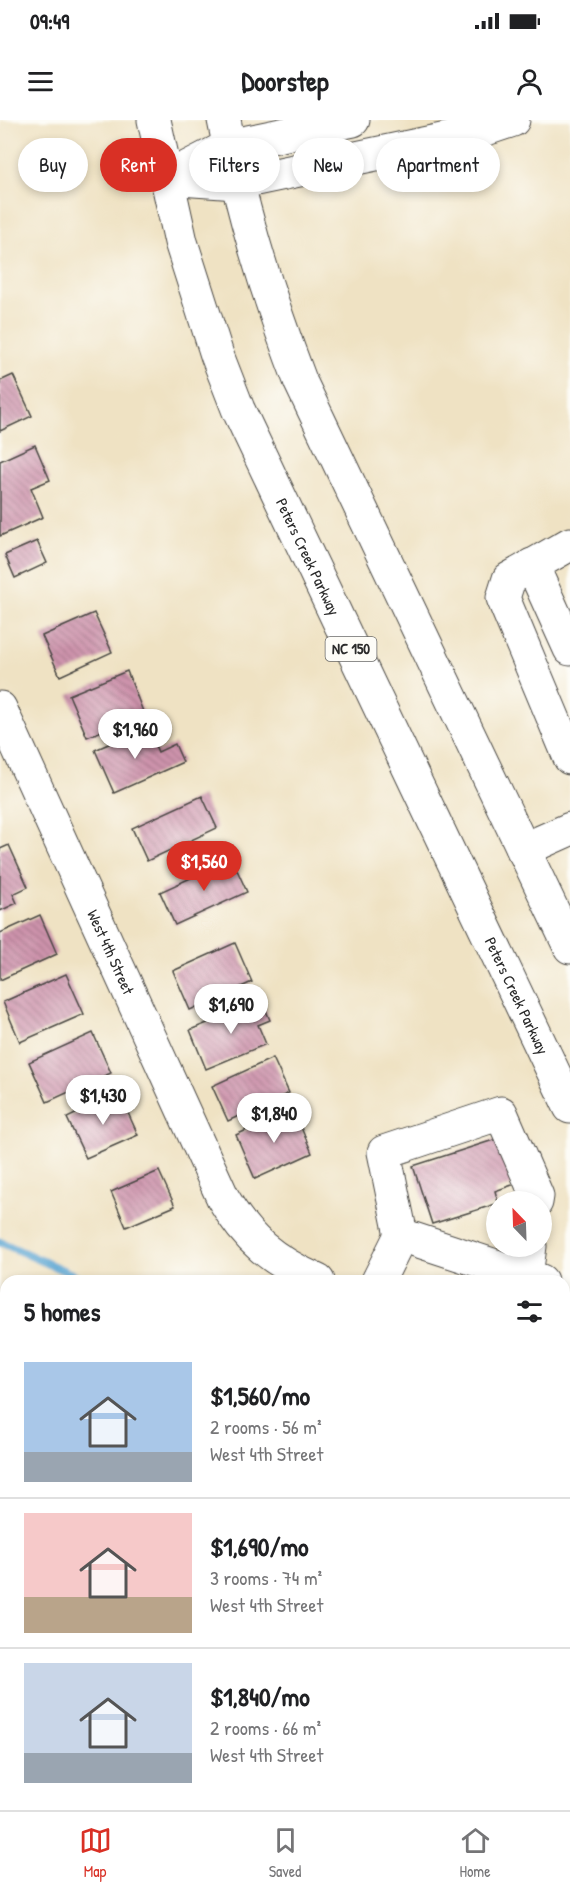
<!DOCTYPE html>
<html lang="en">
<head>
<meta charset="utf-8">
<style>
  :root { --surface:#fff; --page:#f2f2f2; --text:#202124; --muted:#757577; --line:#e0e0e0; --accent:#d93025 }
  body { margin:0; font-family:"Patrick Hand",sans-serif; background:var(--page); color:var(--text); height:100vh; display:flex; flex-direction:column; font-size:22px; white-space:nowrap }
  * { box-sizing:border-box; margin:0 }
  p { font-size:20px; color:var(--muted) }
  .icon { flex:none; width:33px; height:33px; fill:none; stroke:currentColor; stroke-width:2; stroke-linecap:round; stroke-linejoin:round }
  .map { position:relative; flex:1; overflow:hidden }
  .sheet { position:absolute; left:0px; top:1155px; width:570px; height:536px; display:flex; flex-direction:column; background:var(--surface); border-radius:18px 18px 0 0; box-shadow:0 3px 9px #0003 }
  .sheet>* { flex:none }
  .banner { position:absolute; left:18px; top:18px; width:534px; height:54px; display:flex; gap:12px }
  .needle { width:39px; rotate:337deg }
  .fabs { position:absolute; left:486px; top:1071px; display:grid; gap:12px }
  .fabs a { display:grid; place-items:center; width:66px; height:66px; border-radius:50%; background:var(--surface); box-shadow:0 3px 9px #0003; font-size:30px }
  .price { position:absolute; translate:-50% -51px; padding:0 14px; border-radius:21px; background:#fff; color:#222; font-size:20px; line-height:39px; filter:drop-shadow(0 2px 3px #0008) }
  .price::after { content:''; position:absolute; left:50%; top:36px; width:18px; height:14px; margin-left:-9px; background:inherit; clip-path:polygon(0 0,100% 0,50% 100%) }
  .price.current { background:var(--accent); color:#fff }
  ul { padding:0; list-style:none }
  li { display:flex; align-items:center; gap:18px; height:150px; padding:0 24px }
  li+li { border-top:2px solid var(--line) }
  li span { display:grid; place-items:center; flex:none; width:168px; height:120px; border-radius:0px; color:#555 }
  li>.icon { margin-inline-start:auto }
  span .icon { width:72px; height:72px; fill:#fffc; stroke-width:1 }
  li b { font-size:26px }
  h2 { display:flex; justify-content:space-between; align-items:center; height:72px; padding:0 24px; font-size:26px }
  .pill { padding:0 21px; border-radius:27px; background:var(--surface); box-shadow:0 3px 9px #0003; font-size:21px; line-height:54px }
  .pill.current { background:var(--accent); color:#fff }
  .status { display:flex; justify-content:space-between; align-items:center; height:42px; padding:0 30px; background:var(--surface); direction:ltr }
  .status svg { height:16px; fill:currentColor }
  header { display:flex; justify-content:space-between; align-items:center; height:78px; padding:0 24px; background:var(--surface); font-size:27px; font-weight:800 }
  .tab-bar { display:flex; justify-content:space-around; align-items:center; height:84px; border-top:2px solid var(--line); background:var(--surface); font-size:16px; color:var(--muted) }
  .tab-bar a { display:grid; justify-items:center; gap:3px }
  .tab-bar .current { color:var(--accent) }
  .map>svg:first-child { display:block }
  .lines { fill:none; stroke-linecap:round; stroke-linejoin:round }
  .stream { stroke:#58a4d1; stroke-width:8 }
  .building { fill:url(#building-back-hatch) }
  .minor-casing { stroke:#484642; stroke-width:35 }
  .major-casing { stroke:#484642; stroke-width:35 }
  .highway-casing { stroke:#484642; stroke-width:35 }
  .minor { stroke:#fff; stroke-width:33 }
  .major { stroke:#fff; stroke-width:33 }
  .highway { stroke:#fff; stroke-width:33 }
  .labels { text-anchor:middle; stroke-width:4.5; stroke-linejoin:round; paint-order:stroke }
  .shield { fill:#fdfcf7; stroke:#6a6a68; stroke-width:1.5 }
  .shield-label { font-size:15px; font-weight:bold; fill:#2b2b2b }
  .street-label { font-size:16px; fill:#2b2b2b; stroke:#fdfcf7 }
</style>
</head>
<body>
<div class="status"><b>09:49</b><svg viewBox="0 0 49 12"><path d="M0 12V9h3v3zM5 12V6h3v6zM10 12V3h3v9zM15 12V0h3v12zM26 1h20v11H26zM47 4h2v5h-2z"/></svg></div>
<header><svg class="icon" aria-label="menu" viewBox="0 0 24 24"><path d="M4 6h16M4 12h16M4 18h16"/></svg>Doorstep<svg class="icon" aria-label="person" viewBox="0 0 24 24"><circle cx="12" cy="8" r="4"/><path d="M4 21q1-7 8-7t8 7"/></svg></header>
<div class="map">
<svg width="570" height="1690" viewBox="0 0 570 1690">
  <defs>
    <pattern id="building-back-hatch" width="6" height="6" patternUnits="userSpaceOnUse" patternTransform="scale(1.5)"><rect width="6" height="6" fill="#cd93ac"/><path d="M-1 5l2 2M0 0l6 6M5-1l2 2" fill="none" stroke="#a7788c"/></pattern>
  </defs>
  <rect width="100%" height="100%" fill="#fdfcf7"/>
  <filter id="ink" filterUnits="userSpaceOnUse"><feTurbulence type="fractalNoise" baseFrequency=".0167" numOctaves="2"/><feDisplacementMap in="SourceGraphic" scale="12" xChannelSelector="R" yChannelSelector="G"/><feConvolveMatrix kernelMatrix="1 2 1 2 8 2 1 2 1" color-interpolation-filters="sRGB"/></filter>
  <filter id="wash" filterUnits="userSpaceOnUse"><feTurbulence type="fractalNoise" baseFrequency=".008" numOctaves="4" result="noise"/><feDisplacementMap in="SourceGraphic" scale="24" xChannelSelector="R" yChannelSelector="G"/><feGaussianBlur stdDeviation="1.35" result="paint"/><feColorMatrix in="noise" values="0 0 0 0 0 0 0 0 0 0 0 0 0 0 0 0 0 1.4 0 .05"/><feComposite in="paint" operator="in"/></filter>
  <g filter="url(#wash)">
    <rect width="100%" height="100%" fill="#efe2c3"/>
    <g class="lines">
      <g class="stream">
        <polyline points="0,1122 87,1161"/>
        <polyline points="564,1391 570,1395"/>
      </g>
    </g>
    <g id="blocks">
      <g class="building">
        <polygon points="13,255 32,296 0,311 0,261"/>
        <polygon points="35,325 50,360 31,368 43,397 0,416 0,341"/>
        <polygon points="37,421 47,443 15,458 5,435"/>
        <polygon points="94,493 112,532 60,556 42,516"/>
        <polygon points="127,551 144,594 87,617 69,575"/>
        <polygon points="147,607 158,632 175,624 183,642 114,673 95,630"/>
        <polygon points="202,676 217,708 147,741 132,708"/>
        <polygon points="9,725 28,767 13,774 17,783 0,791 0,729"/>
        <polygon points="232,739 247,772 175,805 160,772"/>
        <polygon points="40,795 57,834 0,860 0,813"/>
        <polygon points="235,823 252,862 190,890 173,851"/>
        <polygon points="66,854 84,894 20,922 3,882"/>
        <polygon points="262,881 270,900 258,905 266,924 206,949 190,910"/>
        <polygon points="93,913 111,953 47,982 29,942"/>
        <polygon points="273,938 289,973 228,1001 212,966"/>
        <polygon points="119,973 138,1015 86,1038 67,998"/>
        <polygon points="293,989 312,1033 255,1059 236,1015"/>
        <polygon points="506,1016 521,1062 495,1071 498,1082 496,1084 432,1104 413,1046"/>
        <polygon points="159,1051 175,1086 126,1107 111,1072"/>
        <polygon points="564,1281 570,1283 570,1303 564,1319"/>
        <polygon points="570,1518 570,1600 564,1602 564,1521"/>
        <polygon points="564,1645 570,1647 570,1682 567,1690 453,1690 467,1684 564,1684"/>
        <polygon points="254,1684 299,1684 308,1690 264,1690"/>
      </g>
    </g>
  </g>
  <g filter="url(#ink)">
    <use href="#blocks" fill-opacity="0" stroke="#484642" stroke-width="1.5"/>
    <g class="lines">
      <g class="minor-casing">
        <g id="minor">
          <polyline points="570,424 509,459 503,478 570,638"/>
          <polyline points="532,445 570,529"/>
          <path id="s1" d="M 0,588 L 223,1078 C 247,1120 273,1141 318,1161"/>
          <polyline points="523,730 570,709"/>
          <polyline points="401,1115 384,1032 501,993 537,1076 536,1082"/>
          <polyline points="526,1156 530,1126"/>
          <polyline points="378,1161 401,1115 541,1161"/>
          <polyline points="564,1249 570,1251"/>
        </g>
      </g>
      <g class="major-casing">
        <g id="major">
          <path id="s2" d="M 154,0 L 181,122 L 217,235 L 238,289 L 570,987"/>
          <path d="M 224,0 C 241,90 268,177 301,263 L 570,827"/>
        </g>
      </g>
      <g class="highway-casing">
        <g id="highway">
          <polyline points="166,58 237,63 471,14 513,0"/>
          <polyline points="167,58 229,26 353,0"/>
        </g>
      </g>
      <use href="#minor" class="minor"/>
      <use href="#major" class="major"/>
      <use href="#highway" class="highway"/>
    </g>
  </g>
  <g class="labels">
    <rect class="shield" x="325.5" y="517" width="51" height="24" rx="4.5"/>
    <g class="shield-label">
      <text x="351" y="534">NC 150</text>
    </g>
    <g class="street-label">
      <text dy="6" stroke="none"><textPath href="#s2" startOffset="465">Peters Creek Parkway</textPath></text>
      <text dy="6" stroke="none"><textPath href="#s1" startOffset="268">West 4th Street</textPath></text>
      <text dy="6" stroke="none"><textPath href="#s2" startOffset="951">Peters Creek Parkway</textPath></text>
    </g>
  </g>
</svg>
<div class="fabs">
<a><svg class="needle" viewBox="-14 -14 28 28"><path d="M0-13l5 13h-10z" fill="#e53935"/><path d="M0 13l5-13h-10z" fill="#757577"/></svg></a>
</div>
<b class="price" style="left:135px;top:640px">$1,960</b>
<b class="price current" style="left:204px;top:772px">$1,560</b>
<b class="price" style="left:231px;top:915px">$1,690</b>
<b class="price" style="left:103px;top:1006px">$1,430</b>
<b class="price" style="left:274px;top:1024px">$1,840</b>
<div class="banner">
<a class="pill">Buy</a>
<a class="pill current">Rent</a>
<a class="pill">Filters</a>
<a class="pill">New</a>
<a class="pill">Apartment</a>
</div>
<section class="sheet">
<h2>5 homes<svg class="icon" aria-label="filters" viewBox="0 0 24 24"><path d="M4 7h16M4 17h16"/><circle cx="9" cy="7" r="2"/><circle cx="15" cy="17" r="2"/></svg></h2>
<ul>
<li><span style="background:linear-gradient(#a9c7e8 75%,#9aa5b1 0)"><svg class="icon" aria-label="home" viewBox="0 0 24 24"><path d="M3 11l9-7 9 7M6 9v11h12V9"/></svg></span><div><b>$1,560/mo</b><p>2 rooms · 56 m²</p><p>West 4th Street</p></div></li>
<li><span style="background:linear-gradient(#f6c9c9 70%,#b9a48a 0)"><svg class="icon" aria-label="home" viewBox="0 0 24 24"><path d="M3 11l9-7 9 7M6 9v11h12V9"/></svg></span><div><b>$1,690/mo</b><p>3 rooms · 74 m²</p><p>West 4th Street</p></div></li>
<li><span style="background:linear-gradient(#c9d6e8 75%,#9aa5b1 0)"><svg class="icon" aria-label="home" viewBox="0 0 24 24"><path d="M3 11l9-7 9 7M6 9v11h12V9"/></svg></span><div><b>$1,840/mo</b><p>2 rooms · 66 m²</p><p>West 4th Street</p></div></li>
</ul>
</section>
</div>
<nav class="tab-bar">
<a class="current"><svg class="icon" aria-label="map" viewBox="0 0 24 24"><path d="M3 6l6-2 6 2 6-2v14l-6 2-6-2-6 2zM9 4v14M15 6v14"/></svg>Map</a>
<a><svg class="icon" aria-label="saved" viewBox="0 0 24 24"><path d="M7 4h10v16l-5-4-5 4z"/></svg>Saved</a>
<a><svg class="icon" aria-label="home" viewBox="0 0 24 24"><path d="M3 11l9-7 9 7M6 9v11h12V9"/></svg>Home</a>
</nav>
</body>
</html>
